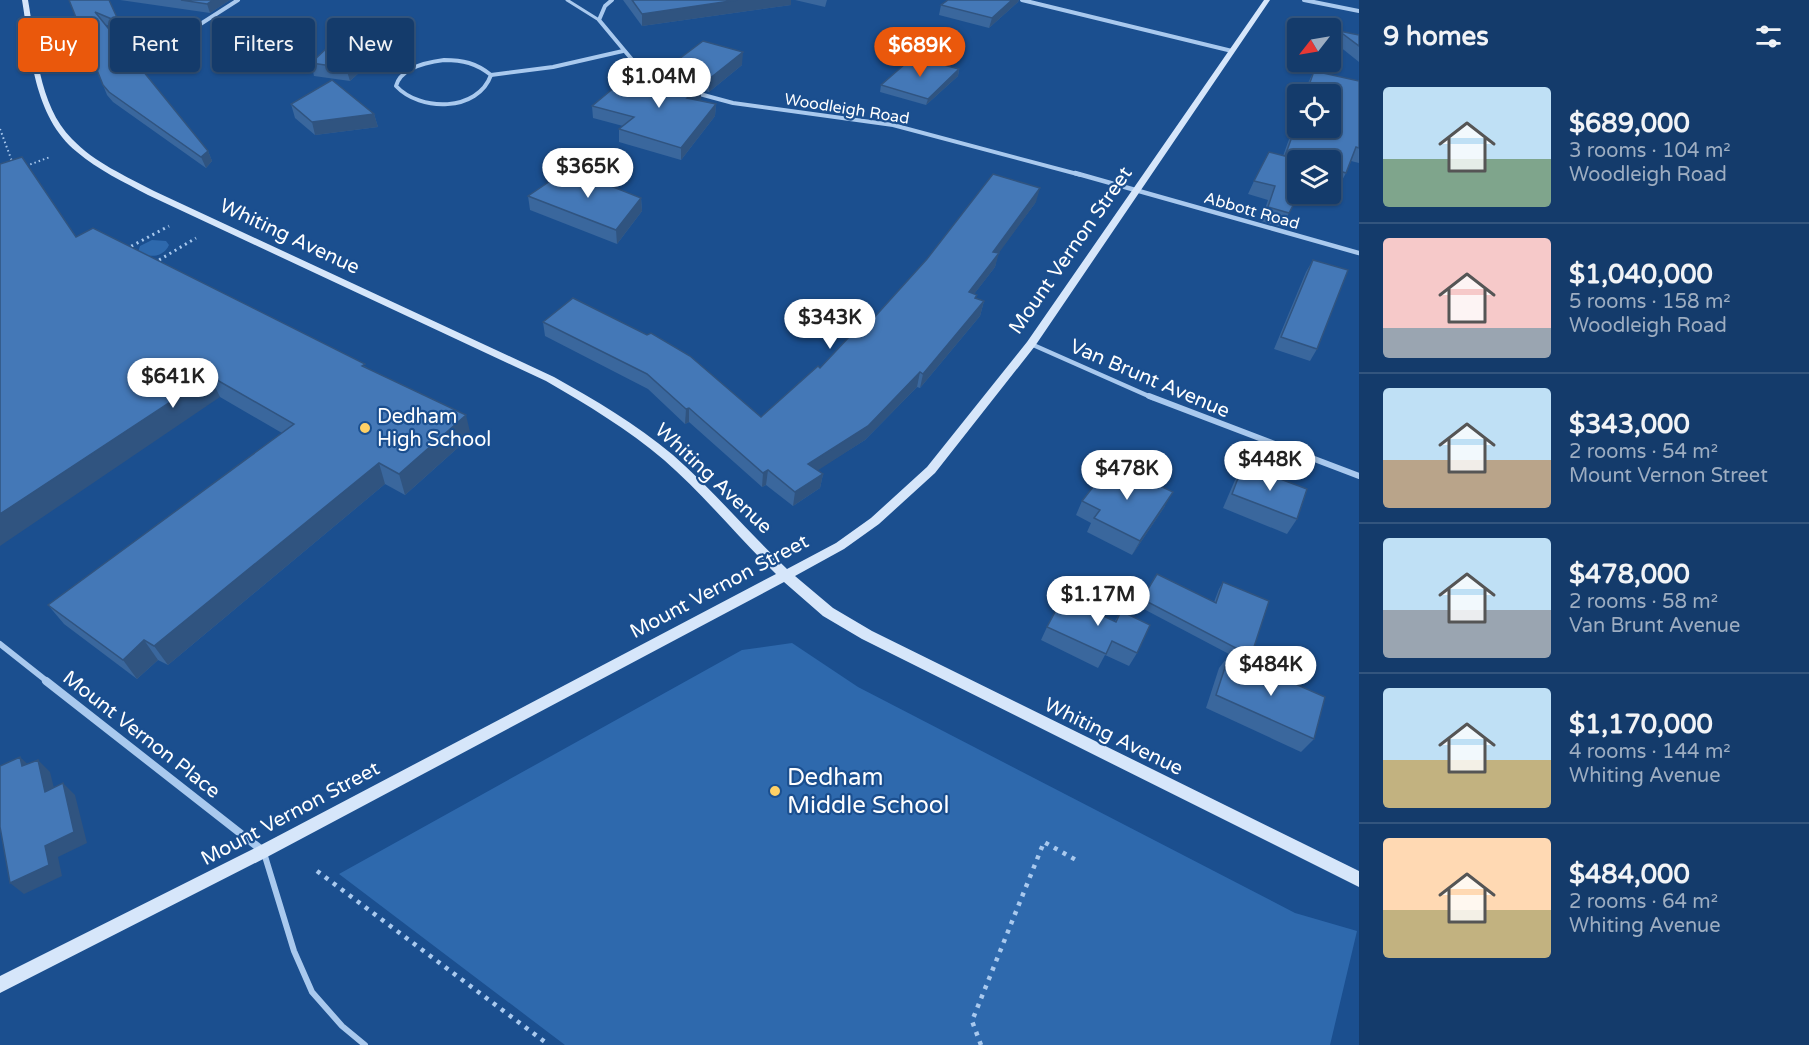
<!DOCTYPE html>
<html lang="en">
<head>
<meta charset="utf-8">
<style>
  :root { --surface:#143b6b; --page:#214673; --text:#f1f3f6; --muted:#9dadc1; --line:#33557e; --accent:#ea580c }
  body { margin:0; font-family:"Varela Round",sans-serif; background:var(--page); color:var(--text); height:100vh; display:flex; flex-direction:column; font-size:22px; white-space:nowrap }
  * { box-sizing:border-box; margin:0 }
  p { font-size:20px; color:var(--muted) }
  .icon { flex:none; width:33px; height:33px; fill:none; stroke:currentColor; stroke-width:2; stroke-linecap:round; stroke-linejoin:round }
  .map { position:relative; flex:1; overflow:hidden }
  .side { display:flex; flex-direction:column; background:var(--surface); width:450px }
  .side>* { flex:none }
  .hud { position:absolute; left:18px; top:18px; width:570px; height:54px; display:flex; gap:12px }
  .needle { width:39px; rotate:239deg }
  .controls { position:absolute; left:1287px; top:18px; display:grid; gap:12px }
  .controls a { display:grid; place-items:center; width:54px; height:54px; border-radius:6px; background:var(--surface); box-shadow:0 2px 4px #0004,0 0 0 2px var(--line); font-size:30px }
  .price { position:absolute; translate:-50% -51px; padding:0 14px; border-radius:21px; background:#fff; color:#222; font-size:20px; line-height:39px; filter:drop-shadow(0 2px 3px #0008) }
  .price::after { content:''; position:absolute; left:50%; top:36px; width:18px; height:14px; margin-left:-9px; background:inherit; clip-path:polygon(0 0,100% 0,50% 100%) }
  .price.on { background:var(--accent); color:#fff }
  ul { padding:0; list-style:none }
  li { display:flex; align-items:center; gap:18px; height:150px; padding:0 24px }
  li+li { border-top:2px solid var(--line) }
  li span { display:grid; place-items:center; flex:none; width:168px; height:120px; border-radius:6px; color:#555 }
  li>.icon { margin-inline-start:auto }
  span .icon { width:72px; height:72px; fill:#fffc; stroke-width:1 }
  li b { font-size:26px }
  h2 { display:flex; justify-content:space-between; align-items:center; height:72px; padding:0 24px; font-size:26px }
  .chip { padding:0 21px; border-radius:6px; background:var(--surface); box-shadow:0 2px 4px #0004,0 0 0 2px var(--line); font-size:21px; line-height:54px }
  .chip.on { background:var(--accent); color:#fff }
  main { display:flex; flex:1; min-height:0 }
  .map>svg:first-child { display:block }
  .green { fill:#2e69ad }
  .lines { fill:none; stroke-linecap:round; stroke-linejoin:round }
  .path-far2 { stroke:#a9c9ee; stroke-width:2; stroke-dasharray:1.5 3; stroke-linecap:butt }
  .path-far1 { stroke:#a9c9ee; stroke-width:3; stroke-dasharray:2 4; stroke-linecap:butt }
  .path { stroke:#a9c9ee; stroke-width:4.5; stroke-dasharray:4 6; stroke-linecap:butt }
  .lane-far1 { stroke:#a9c9ee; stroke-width:3 }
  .lane { stroke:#a9c9ee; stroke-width:6 }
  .street-far3 { stroke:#a9c9ee; stroke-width:4 }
  .street-far2 { stroke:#a9c9ee; stroke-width:4.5 }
  .street-far1 { stroke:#a9c9ee; stroke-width:6 }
  .street { stroke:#a9c9ee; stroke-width:8 }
  .secondary { fill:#d6e6fa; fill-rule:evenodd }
  .wall { fill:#3a679d }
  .shaded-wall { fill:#305480 }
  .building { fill:#4478b7; stroke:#305480; stroke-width:1.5 }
  .poi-dot { fill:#ffd166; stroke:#1b4f8f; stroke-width:2 }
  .labels { text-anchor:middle; stroke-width:4.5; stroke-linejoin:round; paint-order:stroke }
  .far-street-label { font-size:16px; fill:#fff; stroke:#1b4f8f }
  .street-label { font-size:20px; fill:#fff; stroke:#1b4f8f }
  .poi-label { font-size:20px; fill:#fff; stroke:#1b4f8f; text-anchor:start }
  .near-poi-label { font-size:24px; fill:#fff; stroke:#1b4f8f; text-anchor:start }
</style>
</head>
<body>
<main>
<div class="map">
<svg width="1359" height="1045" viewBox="0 0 1359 1045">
  <rect width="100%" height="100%" fill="#1b4f8f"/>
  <g class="green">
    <path d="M 152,240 L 166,241 L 169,245 C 163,258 149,258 138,252 L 140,246 Z"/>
    <polygon points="792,643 858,687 1295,913 1357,931 1330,1045 565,1045 339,874 742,650"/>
  </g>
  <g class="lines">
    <g class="path-far2">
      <polyline points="0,129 13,164"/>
      <polyline points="26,166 50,157"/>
    </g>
    <g class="path-far1">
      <polyline points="126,249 169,226"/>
      <polyline points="154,263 196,238"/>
    </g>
    <g class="path">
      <polyline points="317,871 549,1045"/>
      <polyline points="981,1045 972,1021 1044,842 1076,860"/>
    </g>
    <polyline class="lane-far1" points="567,0 599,20"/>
    <polyline class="lane" points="264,853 294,951 312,992 342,1026 365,1045"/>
    <g class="street-far3">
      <polyline points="612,0 605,6 599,20 634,62 661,80"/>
      <polyline points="1022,0 1232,51"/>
      <polyline points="1304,0 1359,11"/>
      <polyline points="166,46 238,0"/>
      <path d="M 444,60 C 463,60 476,63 491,75 C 478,112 420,112 396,86 C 401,67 428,62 444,60 Z"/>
      <polyline points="491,75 553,67 623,51"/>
      <polyline points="696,93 733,103 893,125 1081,175"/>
    </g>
    <g class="street-far2">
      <polyline points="1075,173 1359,253"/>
      <polyline points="1031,344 1153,398"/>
    </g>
    <g class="street-far1">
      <polyline points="1149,396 1359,476"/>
      <polyline points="0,644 48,682"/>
    </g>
    <polyline class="street" points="46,681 263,851"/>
    <path class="secondary" d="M 22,0 L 28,0 C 36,45 38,105 72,139 C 95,163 126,176 154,191 L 554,377 C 595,400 636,424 673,455 C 713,490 748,532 787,569 L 836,543 L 871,518 L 927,467 L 1027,342 L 1264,0 L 1270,0 L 1035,346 L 935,473 L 879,524 L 844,549 L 795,576 L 833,608 L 872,631 L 1359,871 L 1359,887 L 862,639 L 823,616 L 784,582 L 269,856 L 0,993 L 0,976 L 259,846 L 776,574 C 738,537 704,495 664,460 C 628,429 587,405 546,381 L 148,195 C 124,182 98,170 77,152 C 33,116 31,53 22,0 Z"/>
  </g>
  <g class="wall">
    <polygon points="69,0 109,0 123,31 104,24 208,151 212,161 206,168 113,102 107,95"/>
    <polygon points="120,0 230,0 210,13"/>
    <polygon points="623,0 791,0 791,5 642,26"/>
    <polygon points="795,0 827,0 825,7"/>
    <polygon points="948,0 1019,0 1018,2 989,28 939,15 941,5"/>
    <polygon points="1339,31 1359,35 1359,62 1334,42"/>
    <polygon points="387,47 350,81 314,76 311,63"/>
    <polygon points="671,65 742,65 709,92 701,90 701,99 699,100 716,104 715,116 681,160 619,142 619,129 623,126 593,118 592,106 671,75"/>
    <polygon points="959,69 958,76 926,105 880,92 881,85"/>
    <polygon points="1314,71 1359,81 1359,163 1351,161 1346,173 1339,186 1330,183 1330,160 1298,160 1289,213 1282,227 1261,221 1268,200 1248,194 1254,181 1283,156 1298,114 1298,128 1330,94 1304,94 1308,83"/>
    <polygon points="291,104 374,114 378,127 315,135 295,118"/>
    <polygon points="528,196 641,198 642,211 617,244 530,210"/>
    <polygon points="1036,202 998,253 995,267 974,294 976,298 984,301 980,316 920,388 917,387 865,440 817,470 823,474 820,488 793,506 766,485 762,487 689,422 685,424 648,389 545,336 543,322 761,417 820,368 870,322"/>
    <polygon points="76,237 366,367 471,436 405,495 385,484 168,665 158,660 137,679 64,624 48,605 282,433 220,397"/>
    <polygon points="1313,260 1317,349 1310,361 1274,349 1306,272"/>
    <polygon points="1243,465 1297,519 1287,534 1223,508 1235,480"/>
    <polygon points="1082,501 1165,506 1132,555 1087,532 1091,523 1076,515"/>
    <polygon points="1157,574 1214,602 1219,589 1223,582 1251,656 1246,663 1138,606"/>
    <polygon points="1121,611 1137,653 1129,666 1105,655 1098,668 1041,640 1047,627 1115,621"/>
    <polygon points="1229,655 1314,739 1301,752 1206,708 1219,668"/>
  </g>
  <g class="shaded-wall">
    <polygon points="213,0 230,0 210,13 207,4"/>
    <polygon points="737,0 791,0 791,5 642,26 642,14"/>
    <polygon points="1012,0 1019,0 1018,2 989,28 992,18"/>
    <polygon points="385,34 387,47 350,81 346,68"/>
    <polygon points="743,52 742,65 709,92 709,79"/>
    <polygon points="959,69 958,76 926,105 928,99"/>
    <polygon points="701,87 701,99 687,110 687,98"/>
    <polygon points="716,104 715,116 681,160 681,148"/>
    <polygon points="374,114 378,127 315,135 312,122"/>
    <polygon points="208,151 212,161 206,168 201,157"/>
    <polygon points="1040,188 1036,202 993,261 999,253 995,267 965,306 969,292 993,252"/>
    <polygon points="641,198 642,211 617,244 616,230"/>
    <polygon points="984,301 980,316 920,388 923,374"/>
    <polygon points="920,372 917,387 865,440 806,478 808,464"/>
    <polygon points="210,376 220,397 0,546 0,514"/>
    <polygon points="689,408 689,422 685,424 686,409"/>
    <polygon points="466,415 471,436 405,495 399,474"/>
    <polygon points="379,463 385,484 168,665 154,646"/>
    <polygon points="768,470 766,485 762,487 763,473"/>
    <polygon points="823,474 820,488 793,506 795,492"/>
    <polygon points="1173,492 1165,506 1132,555 1140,541"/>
    <polygon points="144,640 158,660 137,679 123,660"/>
    <polygon points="20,757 33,769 22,766"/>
    <polygon points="38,760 50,772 58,804 45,792"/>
    <polygon points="63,783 75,795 87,843 58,857 62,876 24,894 10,883 45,846"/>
  </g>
  <g class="building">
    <polygon points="69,0 109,0 119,22 95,12 208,151 201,157 109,92 103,85"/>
    <polygon points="181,0 213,0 207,4"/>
    <polygon points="632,0 737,0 642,14"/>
    <polygon points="948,0 1012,0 992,18 941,5"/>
    <polygon points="346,30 385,34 346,68 311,63"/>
    <polygon points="1339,31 1359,35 1359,46"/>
    <polygon points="703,41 743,52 709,79 671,65"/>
    <polygon points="913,57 959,69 928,99 881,85"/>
    <polygon points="1314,71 1359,81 1359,148 1356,147 1346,173 1330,168 1330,160 1298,160 1298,194 1299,194 1289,213 1268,207 1275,186 1254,181 1269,152 1285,156 1298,120 1298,128 1330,128 1330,94 1306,94"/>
    <polygon points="663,72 701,87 687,98 716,104 681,148 619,129 634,117 592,106 621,82 627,83 629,81 645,85"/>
    <polygon points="332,80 374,114 312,122 291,104"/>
    <polygon points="22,157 76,237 93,228 365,364 362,366 466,415 399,474 379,463 154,646 144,640 123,660 48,605 294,424 210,376 0,514 0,164"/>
    <polygon points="568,169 641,198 616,230 528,196"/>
    <polygon points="993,174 1040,188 993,252 999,253 969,292 977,295 975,298 984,301 923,374 920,372 868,426 808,464 823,474 795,492 768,470 763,473 689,408 686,409 647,374 543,322 573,298 647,335 651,333 690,356 761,417 818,366 820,368 865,320 870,322 927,259"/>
    <polygon points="1313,260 1348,270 1317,349 1281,337"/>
    <polygon points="1112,463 1173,492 1140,541 1094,518 1100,510 1082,501"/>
    <polygon points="1243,465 1307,489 1297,519 1232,494"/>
    <polygon points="1157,574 1216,603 1223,582 1269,601 1251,656 1142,599"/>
    <polygon points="1063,597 1116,622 1121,611 1150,625 1137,653 1112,641 1106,654 1047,627"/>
    <polygon points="1229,655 1325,697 1314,739 1216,695"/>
    <polygon points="20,757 22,766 38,760 45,792 63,783 74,832 45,846 49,865 10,883 0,827 0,766"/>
  </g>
  <g class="poi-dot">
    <circle cx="365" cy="428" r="6"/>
    <circle cx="775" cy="791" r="6"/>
  </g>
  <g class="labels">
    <g class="far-street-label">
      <text transform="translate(847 108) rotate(9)" y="6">Woodleigh Road</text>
      <text transform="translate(1252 210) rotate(16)" y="6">Abbott Road</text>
    </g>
    <g class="street-label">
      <text transform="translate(290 236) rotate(25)" y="7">Whiting Avenue</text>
      <text transform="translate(1070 250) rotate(-55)" y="7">Mount Vernon Street</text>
      <text transform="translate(1150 378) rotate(23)" y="7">Van Brunt Avenue</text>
      <text transform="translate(714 478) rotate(43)" y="7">Whiting Avenue</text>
      <text transform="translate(719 586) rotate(-28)" y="7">Mount Vernon Street</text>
      <text transform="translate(142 734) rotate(38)" y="7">Mount Vernon Place</text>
      <text transform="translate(1114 736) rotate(26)" y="7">Whiting Avenue</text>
      <text transform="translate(290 813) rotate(-28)" y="7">Mount Vernon Street</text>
    </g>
    <g class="poi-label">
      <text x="377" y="423">Dedham<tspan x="377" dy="23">High School</tspan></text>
    </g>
    <g class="near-poi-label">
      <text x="787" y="785">Dedham<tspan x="787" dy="28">Middle School</tspan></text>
    </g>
  </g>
</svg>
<div class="controls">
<a><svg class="needle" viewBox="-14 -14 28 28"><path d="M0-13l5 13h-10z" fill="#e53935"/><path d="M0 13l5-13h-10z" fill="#9dadc1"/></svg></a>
<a><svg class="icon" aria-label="locate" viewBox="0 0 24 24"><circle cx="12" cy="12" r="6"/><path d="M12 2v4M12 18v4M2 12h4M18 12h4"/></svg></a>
<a><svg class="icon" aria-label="layers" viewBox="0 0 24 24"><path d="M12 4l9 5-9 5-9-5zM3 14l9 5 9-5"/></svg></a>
</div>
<b class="price on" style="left:920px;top:78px">$689K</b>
<b class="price" style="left:659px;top:109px">$1.04M</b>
<b class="price" style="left:588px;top:199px">$365K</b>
<b class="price" style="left:830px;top:350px">$343K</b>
<b class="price" style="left:173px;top:409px">$641K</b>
<b class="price" style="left:1270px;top:492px">$448K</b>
<b class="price" style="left:1127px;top:501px">$478K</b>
<b class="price" style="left:1098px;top:627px">$1.17M</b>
<b class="price" style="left:1271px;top:697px">$484K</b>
<div class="hud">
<a class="chip on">Buy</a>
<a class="chip">Rent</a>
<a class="chip">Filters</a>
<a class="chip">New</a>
</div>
</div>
<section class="side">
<h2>9 homes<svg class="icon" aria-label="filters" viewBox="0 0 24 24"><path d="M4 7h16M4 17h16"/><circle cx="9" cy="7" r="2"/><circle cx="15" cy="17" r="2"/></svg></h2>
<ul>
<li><span style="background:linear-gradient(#bfe0f5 60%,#7fa58c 0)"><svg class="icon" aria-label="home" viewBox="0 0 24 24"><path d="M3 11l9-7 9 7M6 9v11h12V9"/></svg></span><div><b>$689,000</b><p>3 rooms · 104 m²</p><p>Woodleigh Road</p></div></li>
<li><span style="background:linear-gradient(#f6c9c9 75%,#9aa5b1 0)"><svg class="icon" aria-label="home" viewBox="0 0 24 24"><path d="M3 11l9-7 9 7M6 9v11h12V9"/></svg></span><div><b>$1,040,000</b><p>5 rooms · 158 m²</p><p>Woodleigh Road</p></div></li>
<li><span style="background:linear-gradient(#bfe0f5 60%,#b9a48a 0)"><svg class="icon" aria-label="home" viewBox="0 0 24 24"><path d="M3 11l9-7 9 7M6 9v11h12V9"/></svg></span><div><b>$343,000</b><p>2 rooms · 54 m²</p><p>Mount Vernon Street</p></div></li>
<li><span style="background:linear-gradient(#bfe0f5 60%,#9aa5b1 0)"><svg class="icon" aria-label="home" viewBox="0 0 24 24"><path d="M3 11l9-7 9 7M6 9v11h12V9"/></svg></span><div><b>$478,000</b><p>2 rooms · 58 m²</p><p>Van Brunt Avenue</p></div></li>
<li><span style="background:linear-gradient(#bfe0f5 60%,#c2b280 0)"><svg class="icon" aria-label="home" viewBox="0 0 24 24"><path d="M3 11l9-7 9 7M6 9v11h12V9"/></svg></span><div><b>$1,170,000</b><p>4 rooms · 144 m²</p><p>Whiting Avenue</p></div></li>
<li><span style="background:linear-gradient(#ffd9b3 60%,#c2b280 0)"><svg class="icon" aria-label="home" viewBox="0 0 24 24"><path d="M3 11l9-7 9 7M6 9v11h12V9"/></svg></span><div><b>$484,000</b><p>2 rooms · 64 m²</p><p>Whiting Avenue</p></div></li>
</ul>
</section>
</main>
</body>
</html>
